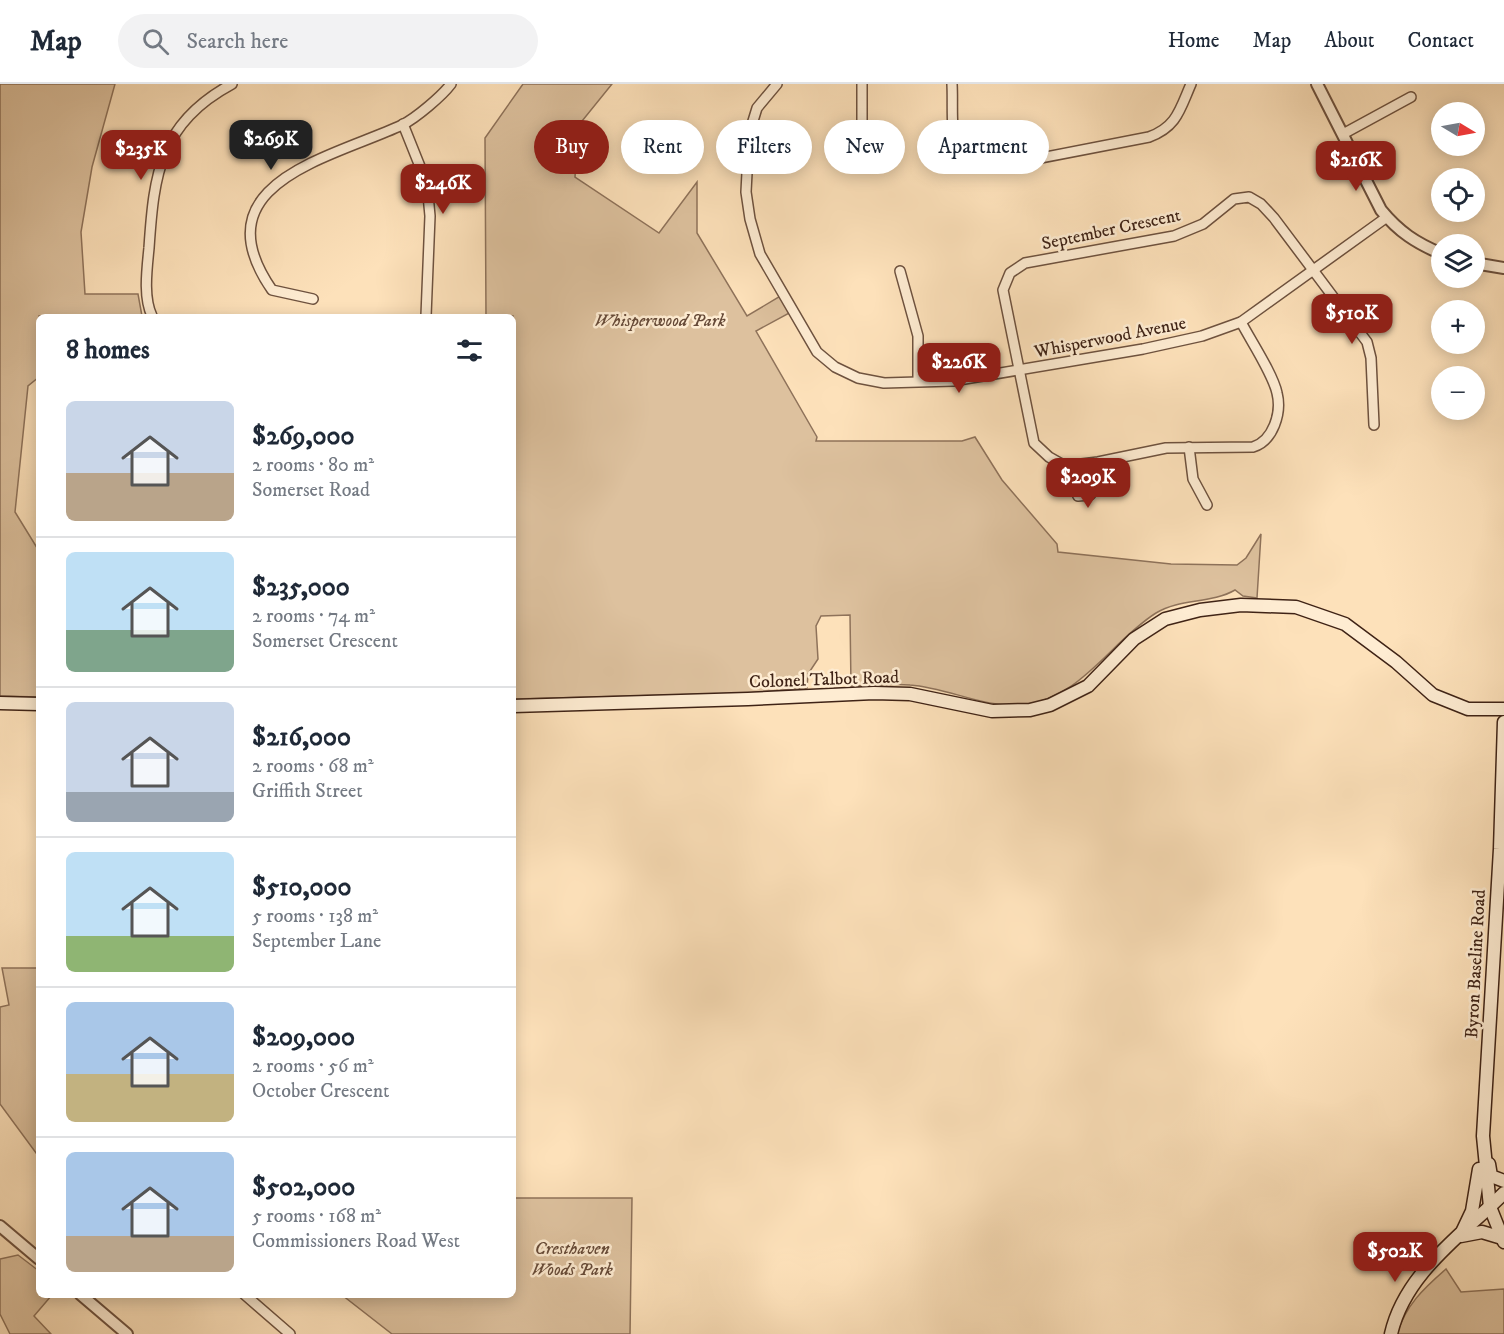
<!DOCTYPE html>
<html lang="en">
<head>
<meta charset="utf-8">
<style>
  :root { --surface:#fff; --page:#f2f2f3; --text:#1f2937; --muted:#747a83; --line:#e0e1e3; --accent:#8f2418 }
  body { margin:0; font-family:"IM FELL DW Pica",serif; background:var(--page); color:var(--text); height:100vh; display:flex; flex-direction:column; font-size:22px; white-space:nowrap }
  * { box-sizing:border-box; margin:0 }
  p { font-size:20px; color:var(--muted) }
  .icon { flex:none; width:33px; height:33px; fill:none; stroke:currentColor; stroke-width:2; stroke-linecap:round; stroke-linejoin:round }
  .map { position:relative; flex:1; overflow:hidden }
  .details { position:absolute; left:36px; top:230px; width:480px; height:984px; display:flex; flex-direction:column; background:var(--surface); border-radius:9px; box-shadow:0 3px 15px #0003 }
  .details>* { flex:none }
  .guide { position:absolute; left:534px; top:36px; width:570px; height:54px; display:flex; gap:12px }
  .needle { width:39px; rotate:100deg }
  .fabs { position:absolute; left:1431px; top:18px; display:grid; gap:12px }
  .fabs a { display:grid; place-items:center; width:54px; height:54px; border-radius:50%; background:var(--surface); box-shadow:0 3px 15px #0003; font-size:30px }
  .price { position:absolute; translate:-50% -51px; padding:0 14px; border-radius:12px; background:var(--accent); color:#fff; font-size:20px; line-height:39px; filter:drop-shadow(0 2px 3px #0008) }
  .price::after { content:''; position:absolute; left:50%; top:36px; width:18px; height:14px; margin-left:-9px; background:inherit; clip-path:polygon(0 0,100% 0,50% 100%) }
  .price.on { background:#222; color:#fff }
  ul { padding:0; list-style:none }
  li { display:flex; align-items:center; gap:18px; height:150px; padding:0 30px }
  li+li { border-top:2px solid var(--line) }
  li span { display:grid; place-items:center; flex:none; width:168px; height:120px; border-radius:9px; color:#555 }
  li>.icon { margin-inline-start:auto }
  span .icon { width:72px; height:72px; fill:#fffc; stroke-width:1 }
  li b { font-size:26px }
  h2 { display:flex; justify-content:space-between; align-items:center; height:72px; padding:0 30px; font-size:26px }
  .tag { padding:0 21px; border-radius:27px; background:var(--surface); box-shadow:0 3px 15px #0003; font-size:21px; line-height:54px }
  .tag.on { background:var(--accent); color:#fff }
  header { display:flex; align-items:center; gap:36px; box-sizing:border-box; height:84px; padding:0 30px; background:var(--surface); border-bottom:2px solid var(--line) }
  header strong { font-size:28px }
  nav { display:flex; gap:33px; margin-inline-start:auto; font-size:21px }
  .search { width:420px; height:54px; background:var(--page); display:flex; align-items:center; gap:15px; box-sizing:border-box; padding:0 21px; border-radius:33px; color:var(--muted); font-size:22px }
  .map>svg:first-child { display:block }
  .green { fill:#ddc19e; stroke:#8e725a; stroke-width:1.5 }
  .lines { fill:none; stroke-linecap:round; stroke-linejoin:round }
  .minor-casing { stroke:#6e523f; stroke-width:12 }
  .tertiary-casing { stroke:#6e523f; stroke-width:14 }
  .secondary-casing { stroke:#3f2316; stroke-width:15 }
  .minor { stroke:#feecd2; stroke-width:9 }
  .tertiary { stroke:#feecd2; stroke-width:10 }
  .secondary { stroke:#feecd2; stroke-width:12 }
  .labels { text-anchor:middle; stroke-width:5; stroke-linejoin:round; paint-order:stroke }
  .street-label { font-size:18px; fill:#3f2316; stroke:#feecd2 }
  .park-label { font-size:18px; font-style:italic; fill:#664a38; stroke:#feecd2 }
</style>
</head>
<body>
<header>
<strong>Map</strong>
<div class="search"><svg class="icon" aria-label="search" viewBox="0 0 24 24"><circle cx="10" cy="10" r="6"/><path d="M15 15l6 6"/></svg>Search here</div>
<nav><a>Home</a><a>Map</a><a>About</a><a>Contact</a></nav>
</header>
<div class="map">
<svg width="1504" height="1250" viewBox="0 0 1504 1250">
  <rect width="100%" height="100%" fill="#fde1ba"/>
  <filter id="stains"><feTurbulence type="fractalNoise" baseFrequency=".00333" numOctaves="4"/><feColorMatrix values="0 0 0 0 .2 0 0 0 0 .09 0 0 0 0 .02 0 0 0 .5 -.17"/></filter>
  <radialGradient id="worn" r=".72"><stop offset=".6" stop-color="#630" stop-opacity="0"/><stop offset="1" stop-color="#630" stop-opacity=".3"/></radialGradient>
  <g class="green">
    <polygon points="0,0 115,0 92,83 81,148 85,210 138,210 142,232 39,232 39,293 28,302 15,428 39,467 39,613 0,612"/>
    <path d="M 523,0 L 612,0 L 578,42 L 575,93 L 659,149 L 697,98 L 697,149 L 747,232 L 782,211 L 793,227 L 756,247 L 817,353 L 816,357 L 962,357 L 975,353 L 1002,396 L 1057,460 L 1058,468 L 1171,480 L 1237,481 L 1246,474 L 1261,450 L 1257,514 L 1243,512 L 1235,506 C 1211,520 1180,514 1156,529 C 1110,558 1081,615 1022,621 C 983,624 949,604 910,601 C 891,599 870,602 851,602 L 850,531 L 821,532 L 816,542 L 818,575 L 808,590 L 807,604 L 748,609 L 513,615 L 513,232 L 486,232 L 485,54 Z"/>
    <polygon points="2,884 39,884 39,1073 0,1020 0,923 9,921"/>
    <polygon points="513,1114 632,1114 630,1250 392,1250 342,1211 513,1210"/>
    <polygon points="18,1171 39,1187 39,1210 52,1211 34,1232 51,1250 10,1250 0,1230 0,1175"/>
    <path d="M 1446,1185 L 1461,1208 L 1504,1205 L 1504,1250 L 1397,1250 C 1406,1221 1423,1205 1446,1185 Z"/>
  </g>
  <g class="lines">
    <g class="minor-casing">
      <g id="minor">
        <polyline points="777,0 757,24 749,50 746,108 750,135 760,170 817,268 835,283 858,294 884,299 953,297 1143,265 1202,252 1241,238 1387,133"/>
        <path d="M 952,0 C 954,35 944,78 989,84 L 1149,53 C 1177,43 1180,25 1191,0"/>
        <polyline points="403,40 427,100 430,132 426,232"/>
        <polyline points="1343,50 1411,13"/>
        <polyline points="857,77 862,43 862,0"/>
        <polyline points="900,187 918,252 918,297"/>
        <path d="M 313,215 L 272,206 C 198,99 331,74 402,41 C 416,34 442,12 451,0"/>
        <path d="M 152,232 C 143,213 147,185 149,164 C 154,89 160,39 232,0"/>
        <path d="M 1241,238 C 1251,257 1273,290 1277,309 C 1282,329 1273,357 1253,363 L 1166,364 L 1098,378 L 1065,382 L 1049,373 L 1034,359 L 1003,206 L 1010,189 L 1025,179 L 1174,152 L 1203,140 L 1234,115 L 1249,113 L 1261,120 L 1274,134 L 1367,258 L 1371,274 L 1374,341"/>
        <polyline points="1189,363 1193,395 1207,421"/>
        <polyline points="1073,381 1072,399 1078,412 1090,411 1097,402 1091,379"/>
        <polyline points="244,1210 290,1250"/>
      </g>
    </g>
    <g class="tertiary-casing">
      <g id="tertiary">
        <path d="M 1317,0 L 1381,126 C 1399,148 1416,159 1442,170"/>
        <polyline points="1474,179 1504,184"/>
        <polyline points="0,1142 39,1175"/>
        <polyline points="80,1210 127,1250"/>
      </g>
    </g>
    <g class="secondary-casing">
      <g id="secondary">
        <polyline points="0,619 39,620"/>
        <polyline points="513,622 748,615 874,609 910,610 992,627 1030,626 1050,621 1088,602 1134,555 1165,535 1200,526 1241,521 1296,523 1345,540 1396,578 1433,611 1468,625 1504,625"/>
        <polyline points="1504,638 1500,765 1483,1052 1490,1123 1504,1158"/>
        <polyline points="1489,1080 1491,1092 1504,1097"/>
        <polyline points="1463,1146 1472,1127 1479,1085"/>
        <polyline points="1461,1152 1482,1148 1502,1154"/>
        <path d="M 1391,1250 C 1405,1189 1461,1152 1504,1109"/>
      </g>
    </g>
    <use href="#minor" class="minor"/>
    <use href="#tertiary" class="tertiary"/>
    <use href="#secondary" class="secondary"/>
  </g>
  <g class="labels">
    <g class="street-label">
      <text transform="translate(1111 145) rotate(-12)" y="6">September Crescent</text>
      <text transform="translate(1110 253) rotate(-11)" y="6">Whisperwood Avenue</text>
      <text transform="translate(824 595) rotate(-2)" y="6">Colonel Talbot Road</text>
      <text transform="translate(1475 880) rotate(-87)" y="6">Byron Baseline Road</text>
    </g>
    <g class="park-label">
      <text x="660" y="242">Whisperwood Park</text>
      <text x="572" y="1170">Cresthaven<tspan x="572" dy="21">Woods Park</tspan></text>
    </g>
  </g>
  <rect width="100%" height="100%" filter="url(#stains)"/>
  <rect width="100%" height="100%" fill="url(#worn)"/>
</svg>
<div class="fabs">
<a><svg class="needle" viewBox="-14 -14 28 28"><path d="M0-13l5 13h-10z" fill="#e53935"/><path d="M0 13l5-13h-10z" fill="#747a83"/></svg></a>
<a><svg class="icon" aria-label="locate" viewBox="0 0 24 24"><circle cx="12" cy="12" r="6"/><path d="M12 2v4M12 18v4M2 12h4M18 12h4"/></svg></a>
<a><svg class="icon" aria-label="layers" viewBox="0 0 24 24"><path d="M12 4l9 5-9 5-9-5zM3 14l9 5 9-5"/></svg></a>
<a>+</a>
<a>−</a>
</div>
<b class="price on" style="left:271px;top:87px">$269K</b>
<b class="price" style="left:141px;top:97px">$235K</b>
<b class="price" style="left:1356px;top:108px">$216K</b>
<b class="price" style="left:443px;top:131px">$246K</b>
<b class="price" style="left:1352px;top:261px">$510K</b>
<b class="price" style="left:959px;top:310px">$226K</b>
<b class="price" style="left:1088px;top:425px">$209K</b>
<b class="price" style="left:1395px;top:1199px">$502K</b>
<div class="guide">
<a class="tag on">Buy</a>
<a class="tag">Rent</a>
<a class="tag">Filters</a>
<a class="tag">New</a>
<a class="tag">Apartment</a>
</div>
<section class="details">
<h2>8 homes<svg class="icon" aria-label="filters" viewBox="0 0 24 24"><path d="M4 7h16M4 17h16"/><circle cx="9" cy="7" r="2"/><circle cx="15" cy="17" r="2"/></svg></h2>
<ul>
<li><span style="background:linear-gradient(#c9d6e8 60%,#b9a48a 0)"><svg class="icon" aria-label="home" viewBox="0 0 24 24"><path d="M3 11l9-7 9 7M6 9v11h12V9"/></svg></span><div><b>$269,000</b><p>2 rooms · 80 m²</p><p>Somerset Road</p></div></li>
<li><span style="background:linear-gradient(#bfe0f5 65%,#7fa58c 0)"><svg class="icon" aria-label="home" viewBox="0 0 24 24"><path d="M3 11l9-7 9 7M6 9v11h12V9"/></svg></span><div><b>$235,000</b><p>2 rooms · 74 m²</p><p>Somerset Crescent</p></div></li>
<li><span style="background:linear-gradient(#c9d6e8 75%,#9aa5b1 0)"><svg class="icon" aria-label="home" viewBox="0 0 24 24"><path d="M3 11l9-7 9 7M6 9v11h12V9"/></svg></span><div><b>$216,000</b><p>2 rooms · 68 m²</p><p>Griffith Street</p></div></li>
<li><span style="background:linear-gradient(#bfe0f5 70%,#8fb573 0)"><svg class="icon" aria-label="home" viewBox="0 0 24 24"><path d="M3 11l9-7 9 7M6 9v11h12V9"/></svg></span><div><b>$510,000</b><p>5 rooms · 138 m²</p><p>September Lane</p></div></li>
<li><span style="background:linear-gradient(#a9c7e8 60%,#c2b280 0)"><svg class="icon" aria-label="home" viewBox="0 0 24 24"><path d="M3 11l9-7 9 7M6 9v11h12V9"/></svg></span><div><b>$209,000</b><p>2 rooms · 56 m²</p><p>October Crescent</p></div></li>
<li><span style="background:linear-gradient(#a9c7e8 70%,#b9a48a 0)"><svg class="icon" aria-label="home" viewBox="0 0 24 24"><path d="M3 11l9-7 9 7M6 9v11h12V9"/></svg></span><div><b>$502,000</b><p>5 rooms · 168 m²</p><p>Commissioners Road West</p></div></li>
</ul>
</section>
</div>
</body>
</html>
